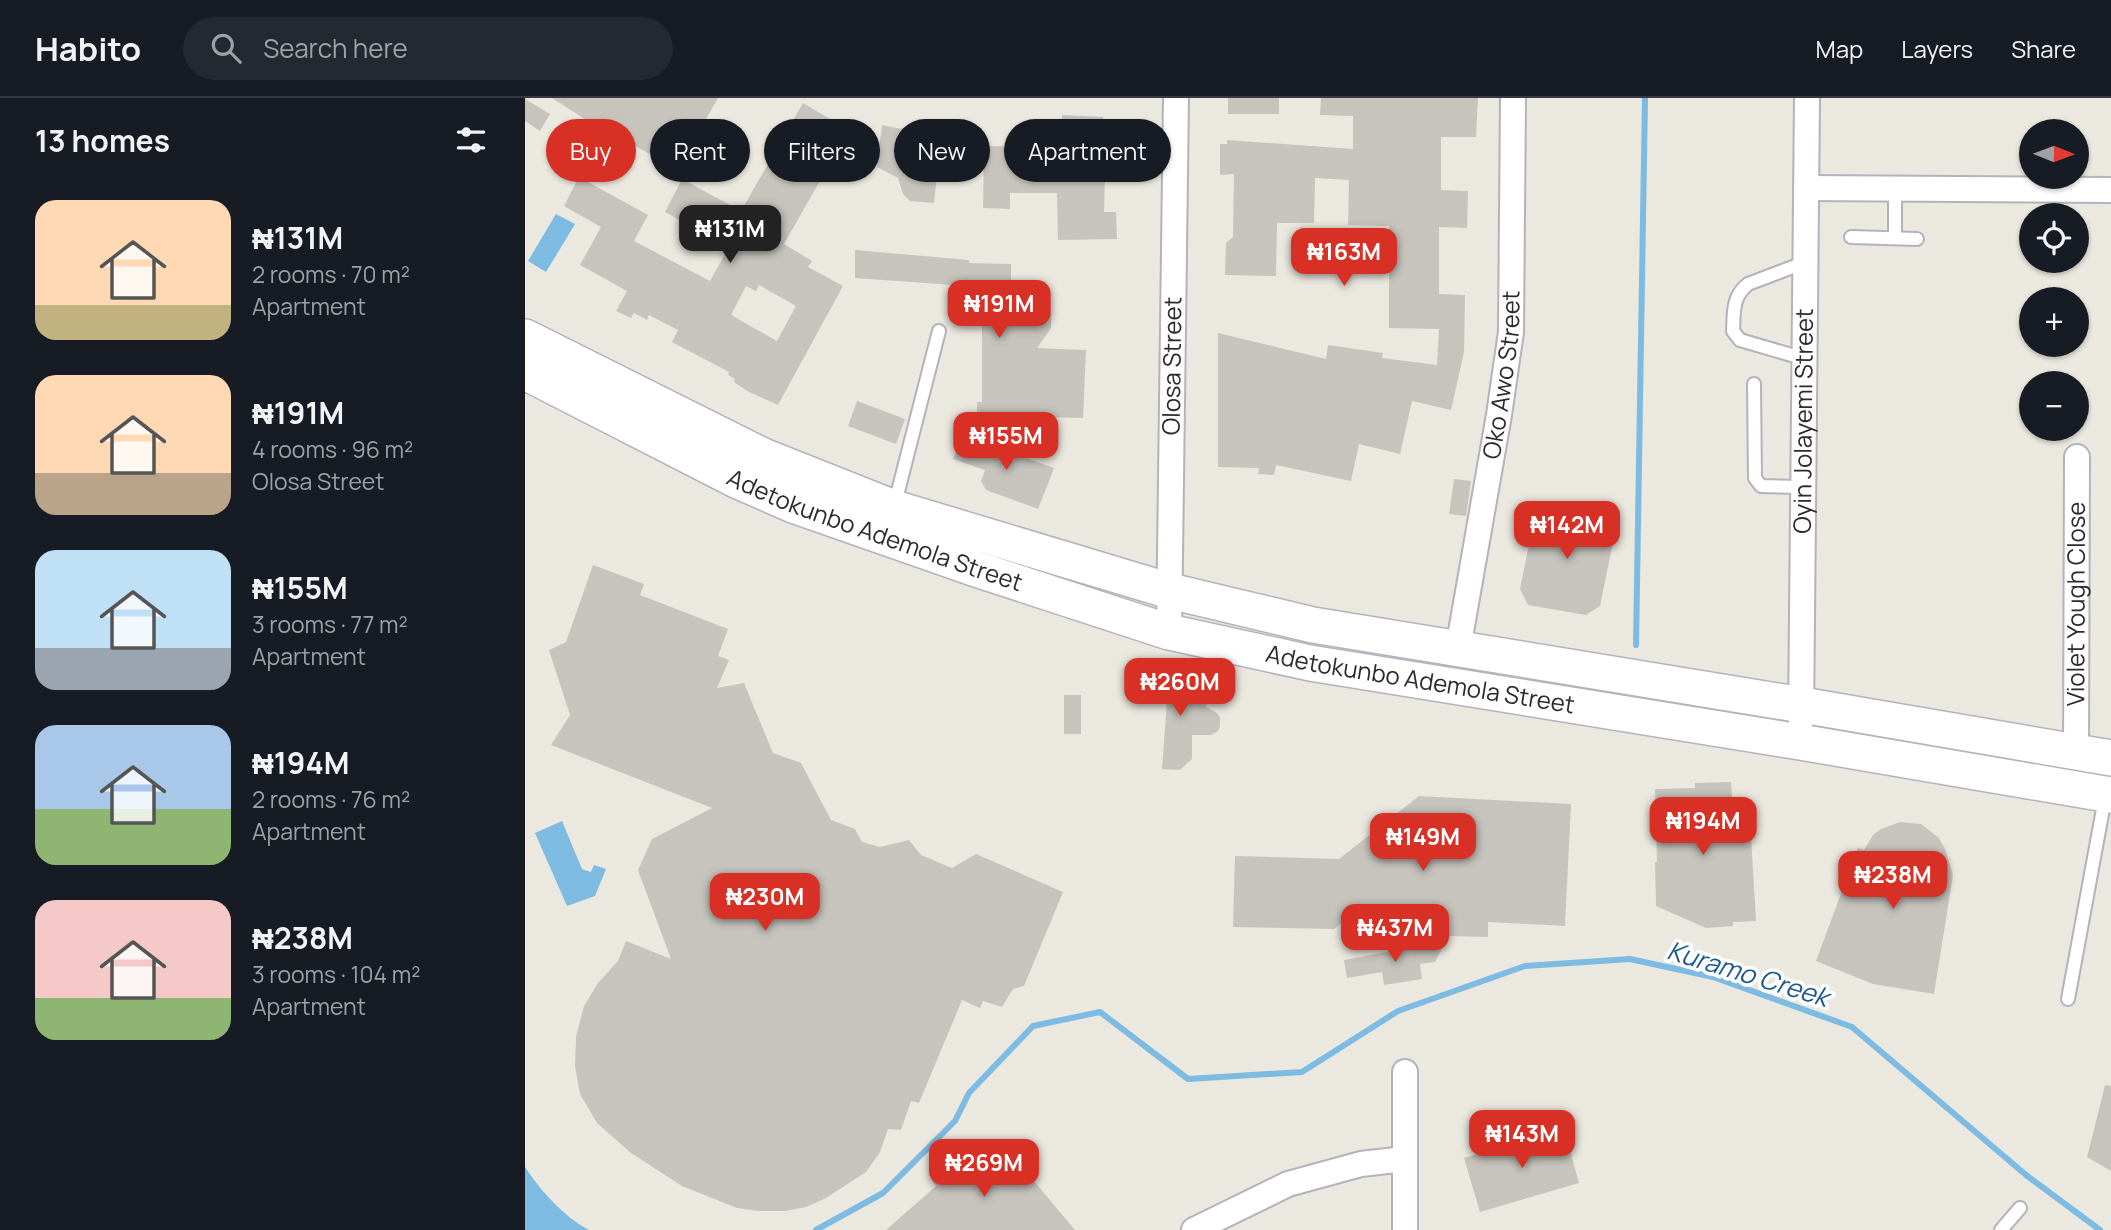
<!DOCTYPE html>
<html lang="en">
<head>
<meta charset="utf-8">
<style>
  :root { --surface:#171b24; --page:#242831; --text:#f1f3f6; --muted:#9ea1a6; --line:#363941; --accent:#d93025 }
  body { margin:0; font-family:Manrope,sans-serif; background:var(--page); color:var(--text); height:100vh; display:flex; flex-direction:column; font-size:26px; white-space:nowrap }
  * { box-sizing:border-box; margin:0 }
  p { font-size:23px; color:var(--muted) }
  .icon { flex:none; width:38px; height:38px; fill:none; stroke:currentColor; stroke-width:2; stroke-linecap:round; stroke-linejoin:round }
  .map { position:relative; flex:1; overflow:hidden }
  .drawer { display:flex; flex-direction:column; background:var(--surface); width:525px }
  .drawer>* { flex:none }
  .hud { position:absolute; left:21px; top:21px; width:665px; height:63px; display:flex; gap:14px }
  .needle { width:46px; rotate:91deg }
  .tools { position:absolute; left:1494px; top:21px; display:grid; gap:14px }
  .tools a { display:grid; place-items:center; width:70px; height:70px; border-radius:50%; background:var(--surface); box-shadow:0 2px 5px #0004; font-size:35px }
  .price { position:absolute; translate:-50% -60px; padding:0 16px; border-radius:14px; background:var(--accent); color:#fff; font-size:23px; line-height:46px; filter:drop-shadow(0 2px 4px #0008) }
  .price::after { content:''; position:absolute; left:50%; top:42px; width:21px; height:16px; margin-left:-10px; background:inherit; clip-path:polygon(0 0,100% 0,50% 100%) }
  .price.current { background:#222; color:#fff }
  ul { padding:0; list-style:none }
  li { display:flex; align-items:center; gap:21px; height:175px; padding:0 35px }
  li span { display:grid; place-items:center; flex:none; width:196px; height:140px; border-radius:21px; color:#555 }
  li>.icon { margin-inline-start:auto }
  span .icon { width:84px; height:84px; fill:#fffc; stroke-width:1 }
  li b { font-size:30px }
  h2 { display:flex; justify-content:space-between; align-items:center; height:84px; padding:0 35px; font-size:30px }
  .chip { padding:0 24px; border-radius:32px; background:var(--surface); box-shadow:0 2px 5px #0004; font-size:24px; line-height:63px }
  .chip.current { background:var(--accent); color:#fff }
  header { display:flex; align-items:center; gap:42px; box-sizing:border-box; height:98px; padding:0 35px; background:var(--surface); border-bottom:2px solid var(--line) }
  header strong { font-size:33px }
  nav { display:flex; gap:38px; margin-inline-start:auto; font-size:24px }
  .search { width:490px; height:63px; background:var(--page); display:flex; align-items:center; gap:18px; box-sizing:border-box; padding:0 24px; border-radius:38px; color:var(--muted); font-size:26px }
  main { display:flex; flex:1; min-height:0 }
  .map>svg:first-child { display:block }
  .water { fill:#7dbbe2 }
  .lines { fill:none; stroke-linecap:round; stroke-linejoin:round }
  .stream { stroke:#7dbbe2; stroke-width:6 }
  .building { fill:#c7c4be; fill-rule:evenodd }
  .service-casing { stroke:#b2b3bd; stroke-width:16 }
  .minor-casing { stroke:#b2b3bd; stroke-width:28 }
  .secondary-casing { stroke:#b2b3bd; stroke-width:38 }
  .service { stroke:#fff; stroke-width:12 }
  .minor { stroke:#fff; stroke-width:24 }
  .secondary { stroke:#fff; stroke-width:35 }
  .labels { text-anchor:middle; stroke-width:7; stroke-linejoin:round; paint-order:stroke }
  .street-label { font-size:24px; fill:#2b2b2b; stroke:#fff }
  .water-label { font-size:26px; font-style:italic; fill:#1b598f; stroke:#fff }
</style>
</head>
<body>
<header>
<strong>Habito</strong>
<div class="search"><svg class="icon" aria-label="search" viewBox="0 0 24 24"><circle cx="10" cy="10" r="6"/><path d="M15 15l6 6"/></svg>Search here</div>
<nav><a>Map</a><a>Layers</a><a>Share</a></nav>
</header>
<main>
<section class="drawer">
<h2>13 homes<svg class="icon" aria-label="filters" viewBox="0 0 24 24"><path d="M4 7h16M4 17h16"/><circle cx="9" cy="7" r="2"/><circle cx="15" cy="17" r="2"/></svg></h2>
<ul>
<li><span style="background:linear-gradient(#ffd9b3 75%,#c2b280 0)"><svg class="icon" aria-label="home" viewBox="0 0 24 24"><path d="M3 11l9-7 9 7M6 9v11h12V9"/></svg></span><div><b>₦131M</b><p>2 rooms · 70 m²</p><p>Apartment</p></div></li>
<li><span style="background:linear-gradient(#ffd9b3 70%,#b9a48a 0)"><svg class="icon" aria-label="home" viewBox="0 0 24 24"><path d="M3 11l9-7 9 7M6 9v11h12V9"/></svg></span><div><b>₦191M</b><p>4 rooms · 96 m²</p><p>Olosa Street</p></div></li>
<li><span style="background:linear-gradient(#bfe0f5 70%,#9aa5b1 0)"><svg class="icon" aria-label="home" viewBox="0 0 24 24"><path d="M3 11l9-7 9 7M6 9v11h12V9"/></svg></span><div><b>₦155M</b><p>3 rooms · 77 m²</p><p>Apartment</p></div></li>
<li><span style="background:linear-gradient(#a9c7e8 60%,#8fb573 0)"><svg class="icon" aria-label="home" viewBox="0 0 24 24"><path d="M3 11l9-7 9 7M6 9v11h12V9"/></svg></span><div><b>₦194M</b><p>2 rooms · 76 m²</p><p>Apartment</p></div></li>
<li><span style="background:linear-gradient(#f6c9c9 70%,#8fb573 0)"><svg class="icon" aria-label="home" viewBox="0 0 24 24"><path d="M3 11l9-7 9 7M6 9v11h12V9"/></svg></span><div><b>₦238M</b><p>3 rooms · 104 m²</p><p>Apartment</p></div></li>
</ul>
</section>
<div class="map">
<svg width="1586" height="1132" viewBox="0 0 1586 1132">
  <rect width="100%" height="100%" fill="#ebe8df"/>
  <g class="water">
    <polygon points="31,116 50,126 21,174 3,163"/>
    <polygon points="37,723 57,771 66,774 69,767 81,771 70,798 42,808 10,735"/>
    <path d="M 0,1069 C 16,1093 38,1118 64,1132 L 0,1132 Z"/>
  </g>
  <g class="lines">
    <g class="stream">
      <polyline points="1111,547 1120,0"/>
      <polyline points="291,1132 358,1095 430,1023 444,995 508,928 575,914 663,981 777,974 873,913 1000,868 1105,861 1188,879 1327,929 1501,1077 1575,1132"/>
    </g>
  </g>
  <g class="building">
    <polygon points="27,0 193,0 152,72 71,25 69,27"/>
    <rect x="703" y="0" width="51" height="16"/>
    <polygon points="796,0 953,0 951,39 916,39 916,92 943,93 942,130 914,129 914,196 940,197 939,254 926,312 887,303 875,356 834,346 826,383 751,367 749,377 733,376 734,370 693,369 693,235 801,261 803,247 858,255 857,260 912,267 914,231 864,230 864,128 823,127 824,82 790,80 789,125 752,125 751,178 700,177 701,145 708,139 709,76 695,77 695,46 702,46 702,42 828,51 828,18 795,17"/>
    <polygon points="0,1 25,16 15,33 0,23"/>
    <path d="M 278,5 L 324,32 L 259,146 L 287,163 L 283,169 L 318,188 L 253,307 L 224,294 L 209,284 L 210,281 L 203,277 L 204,274 L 147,244 L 153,232 L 124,217 L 122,222 L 109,215 L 106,220 L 91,213 L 102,193 L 55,167 L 76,129 L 39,108 L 54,79 L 123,117 L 109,143 L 185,183 L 204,149 L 140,114 L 157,81 L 216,113 ZM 234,187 L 271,208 L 252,243 L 206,217 L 221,188 L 231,193 Z"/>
    <polygon points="537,17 578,19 577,38 581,38 579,114 591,114 592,141 533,142 532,95 485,95 485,111 458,110 459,48 536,49"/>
    <polygon points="357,27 416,39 409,105 385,103 378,96 373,80 352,69"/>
    <polygon points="330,152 444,162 444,165 486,166 486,200 506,201 506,214 526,215 526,230 512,250 561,252 558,320 519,319 519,327 452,326 452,304 457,304 457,189 330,180"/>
    <polygon points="332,303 380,321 371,346 323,328"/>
    <polygon points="437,337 529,370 513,411 461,392 456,383 460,372 428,361"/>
    <polygon points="929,381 946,383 941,418 924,416"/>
    <polygon points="1012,407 1092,424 1075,508 1061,517 1003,507 995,491"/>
    <polygon points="68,467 119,486 115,497 203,531 193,558 204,562 192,590 219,585 248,655 276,665 306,722 330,731 337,744 355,749 384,742 396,757 427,770 451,756 538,794 499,888 488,891 477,909 458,903 455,910 437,902 394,1005 386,1003 376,1032 363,1031 355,1054 341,1074 301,1100 281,1109 260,1113 234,1113 212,1110 157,1088 106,1055 72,1025 55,996 50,968 51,939 59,908 73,885 93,863 101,843 146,861 113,772 127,741 187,710 26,647 45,617 24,552 41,544"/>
    <polygon points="622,569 672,596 682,597 681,609 692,615 695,619 695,628 693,633 686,637 667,637 667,661 655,672 637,671 642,603 612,587"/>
    <rect x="539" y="597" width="17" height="39"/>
    <polygon points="1206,684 1210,740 1226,738 1231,823 1208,824 1208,828 1181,830 1131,808 1130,764 1132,764 1130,691 1170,690 1170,685"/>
    <polygon points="894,698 1046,706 1040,828 963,824 963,839 922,838 922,834 832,832 829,815 809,831 708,829 710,758 814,761"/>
    <polygon points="1375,724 1396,726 1414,740 1420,751 1428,777 1409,896 1348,886 1291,863 1333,750 1339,752 1348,737 1356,731"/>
    <polygon points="921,843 910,864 895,866 897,881 859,887 857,874 822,880 819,862"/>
    <polygon points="1580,987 1586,988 1586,1073 1562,1059"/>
    <polygon points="1039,1031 1054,1085 955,1114 939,1060"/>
    <polygon points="457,1043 476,1066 487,1057 550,1132 361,1132 411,1088 408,1084"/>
  </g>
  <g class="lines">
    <g class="service-casing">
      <g id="service">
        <polyline points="1326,139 1392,141"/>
        <polyline points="1370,140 1370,90"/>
        <path d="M 1280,261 L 1215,242 L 1208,233 C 1209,214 1207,199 1223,186 L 1281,164"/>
        <polyline points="1229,286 1230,380 1236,388 1279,389"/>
        <polyline points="369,409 414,233"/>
        <polyline points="1543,901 1580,700"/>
        <polyline points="1476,1132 1495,1110"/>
      </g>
    </g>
    <g class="minor-casing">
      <g id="minor">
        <polyline points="1281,90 1586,92"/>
        <path id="s1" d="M 644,534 L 651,0"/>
        <path id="s2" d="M 933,551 L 974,317 L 986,234 L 988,0"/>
        <path id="s3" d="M 1276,622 L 1282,0"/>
        <path id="s4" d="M 1551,653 L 1552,359"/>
        <polyline points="880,974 880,1132"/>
        <polyline points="669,1132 763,1086 836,1066 880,1061"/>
      </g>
    </g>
    <g class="secondary-casing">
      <g id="secondary">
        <polyline points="0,239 238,358 369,410 645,493 788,527 1277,607 1586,660"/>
        <path id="s5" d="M 0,274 L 211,382 L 268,407 L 451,471 L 644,534 L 785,565 L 1275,644 L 1586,697"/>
      </g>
    </g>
    <use href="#service" class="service"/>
    <use href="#minor" class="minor"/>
    <use href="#secondary" class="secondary"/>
  </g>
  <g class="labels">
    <g class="street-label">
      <text dy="8" stroke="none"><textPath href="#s1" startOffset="266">Olosa Street</textPath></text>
      <text dy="8" stroke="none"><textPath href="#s2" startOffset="278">Oko Awo Street</textPath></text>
      <text dy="8" stroke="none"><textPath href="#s3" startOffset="299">Oyin Jolayemi Street</textPath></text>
      <text dy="8" stroke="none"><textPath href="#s5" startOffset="385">Adetokunbo Ademola Street</textPath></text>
      <text dy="8" stroke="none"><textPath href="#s4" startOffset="147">Violet Yough Close</textPath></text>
      <text dy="8" stroke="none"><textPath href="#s5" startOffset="952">Adetokunbo Ademola Street</textPath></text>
    </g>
    <g class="water-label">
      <text transform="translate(1223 876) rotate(17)" y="9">Kuramo Creek</text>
    </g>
  </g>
</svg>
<div class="tools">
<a><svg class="needle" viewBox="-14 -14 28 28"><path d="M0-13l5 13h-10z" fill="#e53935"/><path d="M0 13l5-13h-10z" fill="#9ea1a6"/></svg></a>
<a><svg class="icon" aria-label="locate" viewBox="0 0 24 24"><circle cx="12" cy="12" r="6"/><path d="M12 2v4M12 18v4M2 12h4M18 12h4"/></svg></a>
<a>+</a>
<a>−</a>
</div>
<b class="price current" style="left:205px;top:167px">₦131M</b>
<b class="price" style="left:819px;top:190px">₦163M</b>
<b class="price" style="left:474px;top:242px">₦191M</b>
<b class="price" style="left:481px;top:374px">₦155M</b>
<b class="price" style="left:1042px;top:463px">₦142M</b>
<b class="price" style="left:655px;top:620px">₦260M</b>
<b class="price" style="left:1178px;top:759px">₦194M</b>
<b class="price" style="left:898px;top:775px">₦149M</b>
<b class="price" style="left:1368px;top:813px">₦238M</b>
<b class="price" style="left:240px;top:835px">₦230M</b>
<b class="price" style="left:870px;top:866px">₦437M</b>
<b class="price" style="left:997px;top:1072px">₦143M</b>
<b class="price" style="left:459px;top:1101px">₦269M</b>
<div class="hud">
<a class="chip current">Buy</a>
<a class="chip">Rent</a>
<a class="chip">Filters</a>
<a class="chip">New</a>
<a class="chip">Apartment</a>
</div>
</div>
</main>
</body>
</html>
